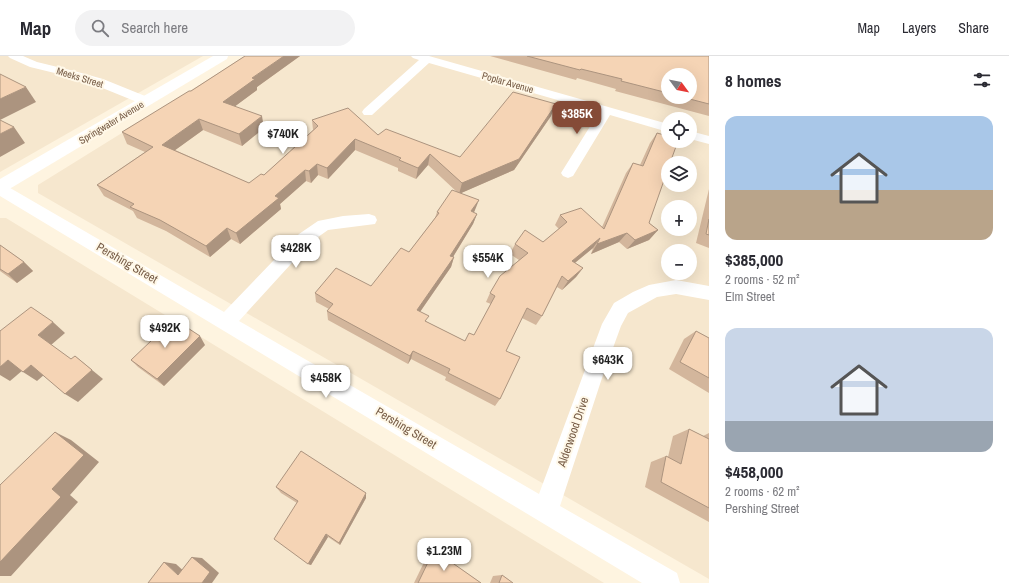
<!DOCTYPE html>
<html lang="en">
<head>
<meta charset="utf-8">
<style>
  :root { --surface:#fff; --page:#f2f2f3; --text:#2b2b33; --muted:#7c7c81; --line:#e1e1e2; --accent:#854b37 }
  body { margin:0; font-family:"Archivo Narrow",sans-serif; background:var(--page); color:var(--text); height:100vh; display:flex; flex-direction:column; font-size:15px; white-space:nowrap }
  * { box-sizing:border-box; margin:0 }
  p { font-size:13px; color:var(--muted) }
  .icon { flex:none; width:22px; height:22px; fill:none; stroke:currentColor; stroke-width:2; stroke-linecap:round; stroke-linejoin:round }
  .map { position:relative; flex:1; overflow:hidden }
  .side { display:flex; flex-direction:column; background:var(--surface); width:300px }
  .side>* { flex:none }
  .needle { width:26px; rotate:122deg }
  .controls { position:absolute; left:661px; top:12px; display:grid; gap:8px }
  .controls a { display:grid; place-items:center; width:36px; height:36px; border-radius:50%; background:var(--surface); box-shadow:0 4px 16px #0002; font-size:20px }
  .price { position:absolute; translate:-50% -34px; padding:0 9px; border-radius:8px; background:#fff; color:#222; font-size:13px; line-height:26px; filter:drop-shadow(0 1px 2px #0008) }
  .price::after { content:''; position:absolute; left:50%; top:24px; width:12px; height:9px; margin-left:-6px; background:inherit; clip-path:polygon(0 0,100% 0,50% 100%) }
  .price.selected { background:var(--accent); color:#fff }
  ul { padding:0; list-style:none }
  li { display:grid; align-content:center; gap:8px; height:212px; padding:0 16px }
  li span { display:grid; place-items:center; height:124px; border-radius:12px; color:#555 }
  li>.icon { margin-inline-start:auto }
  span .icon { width:72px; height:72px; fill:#fffc; stroke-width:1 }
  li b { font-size:17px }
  h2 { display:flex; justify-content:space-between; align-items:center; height:48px; padding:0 16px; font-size:17px }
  header { display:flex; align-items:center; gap:24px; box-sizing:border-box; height:56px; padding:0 20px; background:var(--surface); border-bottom:1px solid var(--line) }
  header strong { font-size:19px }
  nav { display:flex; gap:22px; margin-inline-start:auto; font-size:14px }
  .search { width:280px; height:36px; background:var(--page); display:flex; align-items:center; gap:10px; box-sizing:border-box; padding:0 14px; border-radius:22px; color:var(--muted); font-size:15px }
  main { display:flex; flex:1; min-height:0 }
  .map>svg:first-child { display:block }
  .residential { fill:#f6e7ce; fill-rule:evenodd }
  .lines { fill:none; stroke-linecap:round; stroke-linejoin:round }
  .street { fill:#fff; fill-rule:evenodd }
  .secondary { fill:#fff; fill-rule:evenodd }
  .wall { fill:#d3b69c; fill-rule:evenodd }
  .shaded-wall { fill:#ac947f }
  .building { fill:#f5d4b5; stroke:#ac947f }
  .labels { text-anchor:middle; stroke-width:4; stroke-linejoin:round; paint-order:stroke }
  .far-street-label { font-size:10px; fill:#765b45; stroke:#fff8e8 }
  .street-label { font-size:12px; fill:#765b45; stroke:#fff8e8 }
</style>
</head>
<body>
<header>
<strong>Map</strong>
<div class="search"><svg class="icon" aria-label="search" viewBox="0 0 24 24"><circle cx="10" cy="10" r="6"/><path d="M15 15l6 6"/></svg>Search here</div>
<nav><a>Map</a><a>Layers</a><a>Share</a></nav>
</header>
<main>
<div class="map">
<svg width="709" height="527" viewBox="0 0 709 527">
  <rect width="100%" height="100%" fill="#fef4e0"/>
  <g class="residential">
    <polygon points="0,0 203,0 0,116"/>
    <path d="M 246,0 L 709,0 L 709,523 L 38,137 L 38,129 ZM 668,19 L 690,19 L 690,41 L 668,41 ZM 668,63 L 690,63 L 690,85 L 668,85 ZM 668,107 L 690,107 L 690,129 L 668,129 ZM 668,151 L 690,151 L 690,173 L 668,173 ZM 668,195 L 690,195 L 690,217 L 668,217 Z"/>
    <polygon points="0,162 6,162 604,527 0,527"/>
  </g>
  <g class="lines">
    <g class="street">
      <polygon points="8,0 23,0 37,6 74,15 103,23 150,42 152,45 150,48 142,48 95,29 67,20 30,11 10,2"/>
      <polygon points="411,0 429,0 668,68 668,76 610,59 573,120 568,122 563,120 561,117 599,56 429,7 372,59 364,59 362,56 364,53 419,4 413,2"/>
      <polygon points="690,75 709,80 709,88 690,83"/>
      <polygon points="0,128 5,129 224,256 299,178 318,165 343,160 369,158 375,160 377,164 375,168 328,174 311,186 239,265 539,438 602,268 614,247 633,236 649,229 676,224 709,230 709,244 676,238 657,241 628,257 621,270 602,322 560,450 677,517 680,527 642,527 0,140"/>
    </g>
    <polygon class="secondary" points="213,0 228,0 227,3 6,135 0,137 0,123"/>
  </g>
  <g class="wall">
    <polygon points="245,0 300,0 257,31 257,34 235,50 264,72 242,90 203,74 175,94 249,127 264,119 313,74 312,64 378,79 460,101 551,60 514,114 461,137 475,154 474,157 477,158 473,168 453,201 454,201 451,211 420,256 427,266 465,285 474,279 491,248 486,246 490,237 519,204 510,198 515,188 543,186 559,173 555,169 560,159 602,171 626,117 633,107 640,109 650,87 657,77 649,167 658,174 649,184 627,193 619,186 591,198 593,192 575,207 583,212 576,221 562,234 557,231 542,260 536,269 522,262 506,295 500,343 495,350 445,324 446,321 411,303 408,308 328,264 327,255 329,253 316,246 315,237 371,230 409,196 435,162 437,156 457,136 428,109 416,123 398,115 398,112 355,94 328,123 318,119 311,127 306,125 280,148 281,153 240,188 231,183 210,201 166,175 137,162 133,155 104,140 97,129 145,96 127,88 122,76 191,35"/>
    <path d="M 490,0 L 709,0 L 709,60 L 615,35 L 616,33 L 577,22 L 576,24 ZM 668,19 L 690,41 L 668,41 Z"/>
    <polygon points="709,133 709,192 696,187"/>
    <polygon points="0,189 24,206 33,215 17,227 0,215"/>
    <polygon points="696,275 709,282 709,337 669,313 684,283"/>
    <polygon points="205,289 164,330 138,311 131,304"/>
    <polygon points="689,373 703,380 709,377 709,466 645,431 651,406 666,400 668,401 673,380"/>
    <polygon points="276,431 366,442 340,489 328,481 311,509 308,508 297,447 281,437"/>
    <polygon points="434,494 481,527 414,527 429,496"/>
    <polygon points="502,519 513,527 490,527 493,520"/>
  </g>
  <g class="shaded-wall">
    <polygon points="284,0 300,0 257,31 257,34 226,57 223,46 252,22"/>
    <polygon points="26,31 36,46 0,64 0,43"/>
    <polygon points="556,48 551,60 514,114 459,138 462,127"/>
    <polygon points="262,60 264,72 242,90 239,78"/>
    <polygon points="199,63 203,74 167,100 162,89"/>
    <polygon points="14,71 25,87 0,101 0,78"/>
    <polygon points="355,83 355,94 328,123 327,112"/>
    <polygon points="430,98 428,109 416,123 418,112"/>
    <polygon points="317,108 318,119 311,127 309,115"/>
    <polygon points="305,114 306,125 280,148 281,153 240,188 236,177 275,140"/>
    <polygon points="479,144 475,154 468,165 471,155"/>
    <polygon points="477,158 473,168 448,209 450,200"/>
    <polygon points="227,172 231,183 210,201 206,190"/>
    <polygon points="658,174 649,184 627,193 635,184"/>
    <polygon points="627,177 619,186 591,198 597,188"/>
    <polygon points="600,182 593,192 566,214 572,205"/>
    <polygon points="454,201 451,211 415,263 417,254"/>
    <polygon points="24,206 33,215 17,227 8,218"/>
    <polygon points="583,212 576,221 562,234 568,225"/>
    <polygon points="53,266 65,277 51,289 38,279"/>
    <polygon points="200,280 205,289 164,330 157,323"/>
    <polygon points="413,295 411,303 408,308 410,300"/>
    <polygon points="75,300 103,323 78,346 65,338"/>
    <polygon points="8,304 23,314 10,325 0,319 0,311"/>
    <polygon points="31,309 45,318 37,325 23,316"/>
    <polygon points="55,376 71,384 99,406 70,439 78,446 11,520 0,520 0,506 52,433"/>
    <polygon points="366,437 366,442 340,489 339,487"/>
    <polygon points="326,478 328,481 311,509 308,508"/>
    <polygon points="192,501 202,502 219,517 212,527 202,527"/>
    <polygon points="164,506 176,508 189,520 178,519"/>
  </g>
  <g class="building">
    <polygon points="245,0 284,0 252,22 255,23 223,46 262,60 239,78 199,63 162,89 249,127 261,118 264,119 318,70 312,64 348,52 378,79 386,73 460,101 513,36 556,48 519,103 462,127 430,98 418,112 399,104 401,102 355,83 327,112 317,108 309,115 305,114 275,140 279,142 236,177 227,172 206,190 160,164 130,151 134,148 97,129 153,91 122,76 189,35 191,35"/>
    <polygon points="527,0 709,0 709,48 682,41 690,41 690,19 668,19 668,37 621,25 622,23 581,13 580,14"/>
    <polygon points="0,18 26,31 0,43"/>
    <polygon points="0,64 14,71 0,78"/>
    <polygon points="657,77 668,80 668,85 678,85 670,107 668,107 668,113 649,167 658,174 635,184 627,177 597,188 600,182 572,205 583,212 568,225 562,220 542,260 527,252 506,295 520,301 500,343 448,317 450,313 413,295 410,300 327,255 333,248 315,237 336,212 371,230 401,192 409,196 439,157 437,156 452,134 479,144 471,155 477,158 450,200 454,201 417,254 429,260 425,265 465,285 469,277 474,279 495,240 490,237 500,220 528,197 515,188 525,174 543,186 567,166 560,159 581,152 604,173 633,107 643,110"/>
    <polygon points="709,163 709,179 706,178"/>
    <polygon points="0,189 24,206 8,218 0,213"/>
    <polygon points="31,251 53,266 38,279 71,303 75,300 92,314 65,338 31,309 23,316 8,304 0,311 0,275"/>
    <polygon points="174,263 200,280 157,323 131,304"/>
    <polygon points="696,275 709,282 709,322 680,306"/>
    <polygon points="689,373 709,383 709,452 661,426 666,400 681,408"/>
    <polygon points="55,376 84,399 52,433 61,441 0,506 0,429"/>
    <polygon points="301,395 366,437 339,487 326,478 308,508 274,483 298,445 276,431"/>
    <polygon points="434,494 481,527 418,527"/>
    <polygon points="192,501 210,516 202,527 148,527 164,506 178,519"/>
    <polygon points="502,519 513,527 499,527"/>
  </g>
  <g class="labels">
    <g class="far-street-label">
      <text transform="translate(80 21) rotate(17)" y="4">Meeks Street</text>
      <text transform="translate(508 26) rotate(16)" y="4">Poplar Avenue</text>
      <text transform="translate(111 66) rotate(-31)" y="4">Springwater Avenue</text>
    </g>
    <g class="street-label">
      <text transform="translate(127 207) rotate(30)" y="4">Pershing Street</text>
      <text transform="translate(406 372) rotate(31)" y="4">Pershing Street</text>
      <text transform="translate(573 376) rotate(-71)" y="4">Alderwood Drive</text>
    </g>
  </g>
</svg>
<div class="controls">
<a><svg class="needle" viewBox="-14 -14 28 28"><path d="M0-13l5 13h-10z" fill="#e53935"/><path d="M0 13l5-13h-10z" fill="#7c7c81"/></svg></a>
<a><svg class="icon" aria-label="locate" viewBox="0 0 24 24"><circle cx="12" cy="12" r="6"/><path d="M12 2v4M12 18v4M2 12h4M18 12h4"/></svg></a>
<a><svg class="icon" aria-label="layers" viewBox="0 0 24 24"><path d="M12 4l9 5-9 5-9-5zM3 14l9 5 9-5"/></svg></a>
<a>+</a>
<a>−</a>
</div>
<b class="price selected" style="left:577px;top:79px">$385K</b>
<b class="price" style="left:283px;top:99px">$740K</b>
<b class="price" style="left:296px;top:213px">$428K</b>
<b class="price" style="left:488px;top:223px">$554K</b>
<b class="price" style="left:165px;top:293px">$492K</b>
<b class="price" style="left:608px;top:325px">$643K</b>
<b class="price" style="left:326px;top:343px">$458K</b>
<b class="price" style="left:444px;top:516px">$1.23M</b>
</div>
<section class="side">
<h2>8 homes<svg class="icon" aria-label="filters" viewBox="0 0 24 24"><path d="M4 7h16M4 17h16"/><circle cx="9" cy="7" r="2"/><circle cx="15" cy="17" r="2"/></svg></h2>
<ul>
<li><span style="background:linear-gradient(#a9c7e8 60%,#b9a48a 0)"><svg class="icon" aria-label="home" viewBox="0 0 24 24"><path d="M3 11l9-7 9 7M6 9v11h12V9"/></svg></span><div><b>$385,000</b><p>2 rooms · 52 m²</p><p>Elm Street</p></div></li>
<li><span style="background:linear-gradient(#c9d6e8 75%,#9aa5b1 0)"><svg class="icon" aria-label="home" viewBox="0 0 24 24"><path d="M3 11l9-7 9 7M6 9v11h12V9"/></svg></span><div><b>$458,000</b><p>2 rooms · 62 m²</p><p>Pershing Street</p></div></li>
</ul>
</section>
</main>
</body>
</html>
